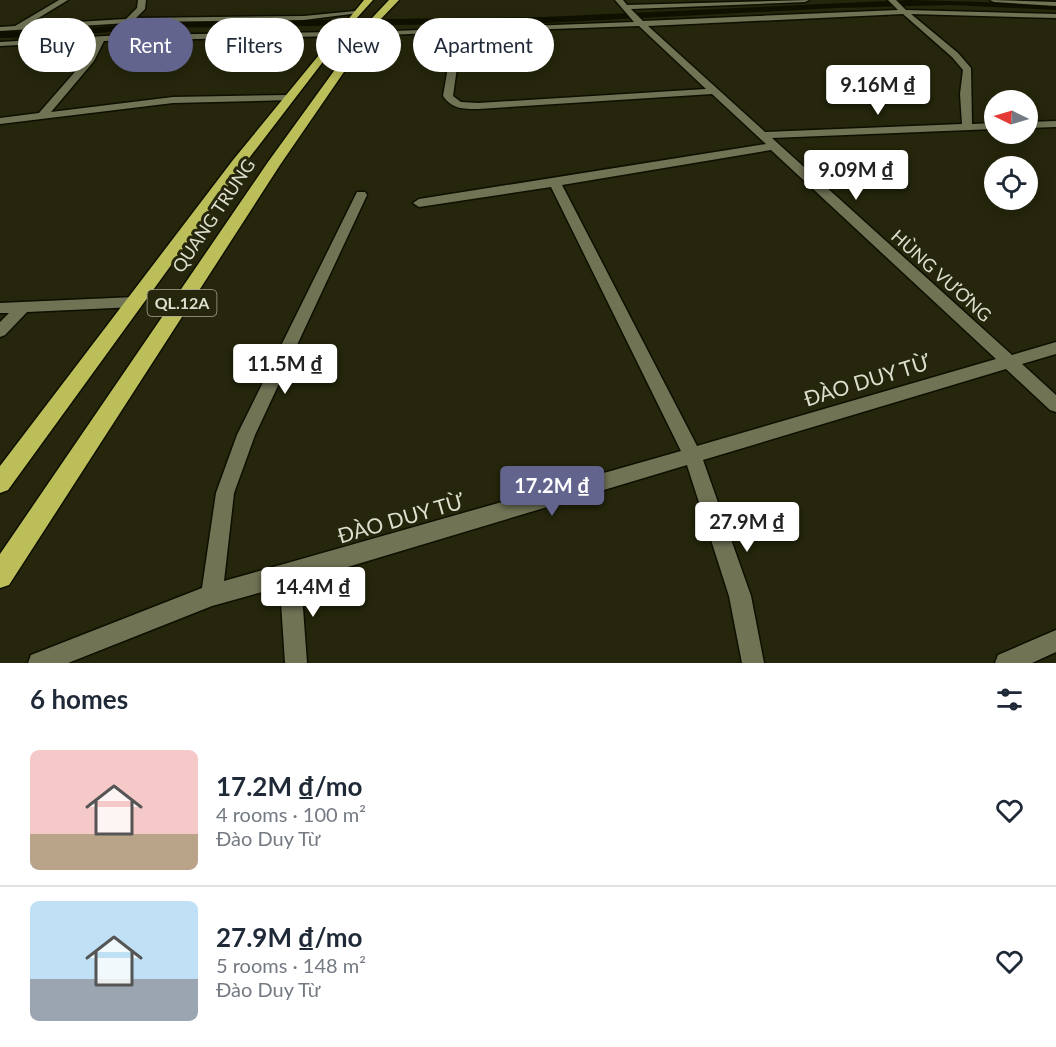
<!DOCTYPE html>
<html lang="en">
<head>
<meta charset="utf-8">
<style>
  :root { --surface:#fff; --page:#f6f6f7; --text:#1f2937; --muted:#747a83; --line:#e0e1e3; --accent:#63648e }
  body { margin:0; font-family:Lato,sans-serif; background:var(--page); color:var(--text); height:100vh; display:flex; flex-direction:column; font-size:22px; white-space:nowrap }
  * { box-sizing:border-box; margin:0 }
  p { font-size:20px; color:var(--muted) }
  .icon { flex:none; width:33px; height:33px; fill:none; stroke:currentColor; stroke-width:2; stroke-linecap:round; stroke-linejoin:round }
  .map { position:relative; height:663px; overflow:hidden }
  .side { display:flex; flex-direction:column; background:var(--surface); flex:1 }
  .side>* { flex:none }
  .guide { position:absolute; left:18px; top:18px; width:600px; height:54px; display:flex; gap:12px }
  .needle { width:39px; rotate:275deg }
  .buttons { position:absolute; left:984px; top:90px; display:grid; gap:12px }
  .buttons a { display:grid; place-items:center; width:54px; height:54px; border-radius:50%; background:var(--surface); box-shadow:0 3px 15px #0003; font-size:30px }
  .price { position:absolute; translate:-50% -51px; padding:0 14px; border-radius:6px; background:#fff; color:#222; font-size:20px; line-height:39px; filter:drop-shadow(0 2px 3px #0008) }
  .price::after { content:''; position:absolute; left:50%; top:36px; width:18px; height:14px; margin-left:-9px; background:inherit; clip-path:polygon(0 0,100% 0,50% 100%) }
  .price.on { background:var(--accent); color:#fff }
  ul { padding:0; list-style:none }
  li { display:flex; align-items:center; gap:18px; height:150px; padding:0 30px }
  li+li { border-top:2px solid var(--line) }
  li span { display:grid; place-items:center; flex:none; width:168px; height:120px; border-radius:9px; color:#555 }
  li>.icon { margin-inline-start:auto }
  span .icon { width:72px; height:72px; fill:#fffc; stroke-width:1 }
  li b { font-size:26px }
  h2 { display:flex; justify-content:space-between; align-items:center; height:72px; padding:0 30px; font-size:26px }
  .chip { padding:0 21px; border-radius:27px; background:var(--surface); box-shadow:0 3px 15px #0003; font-size:21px; line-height:54px }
  .chip.on { background:var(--accent); color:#fff }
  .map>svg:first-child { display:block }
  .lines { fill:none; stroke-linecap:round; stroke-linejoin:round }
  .canal { fill:#101000; fill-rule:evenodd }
  .minor-casing { stroke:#0f0f00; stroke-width:3 }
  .highway-casing { stroke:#0f0f00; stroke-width:3 }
  .minor { fill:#717355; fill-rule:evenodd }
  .highway { fill:#bcbf59; fill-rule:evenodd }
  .labels { text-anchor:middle; stroke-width:6; stroke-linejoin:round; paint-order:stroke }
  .shield { fill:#25260b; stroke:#a6a794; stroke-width:1.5 }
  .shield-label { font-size:16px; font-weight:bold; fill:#dddece }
  .street-label { font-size:18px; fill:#dddece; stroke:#25260b }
  .near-street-label { font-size:21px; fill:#dddece; stroke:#25260b }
</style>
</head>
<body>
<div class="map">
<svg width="1056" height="663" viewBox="0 0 1056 663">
  <rect width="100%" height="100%" fill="#25260b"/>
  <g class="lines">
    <polygon class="canal" points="910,0 1056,4 1056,10 951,5 838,8 544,23 156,28 54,37 0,38 0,32 54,31 156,22 544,17"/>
    <g class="minor-casing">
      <g id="minor">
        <polygon points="59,0 68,0 27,25 126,19 137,8 138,0 146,0 145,9 136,18 304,16 355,11 359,13 304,20 144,22 0,31 0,27 15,26"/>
        <path d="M 615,0 L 623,0 L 627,5 L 809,0 L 805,2 L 631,9 L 643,21 L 898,10 L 888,0 L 896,0 L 906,10 L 1056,14 L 1056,18 L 911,14 L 958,53 L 971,68 L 972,124 L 994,123 L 994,129 L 772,138 L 1012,355 L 1056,342 L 1056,354 L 1022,364 L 1056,395 L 1056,412 L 1050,410 L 1006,369 L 703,460 L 751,596 L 764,663 L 742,663 L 729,596 L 687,465 L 301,581 L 307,663 L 285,663 L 280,587 L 212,606 L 68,663 L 28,663 L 31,655 L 202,588 L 216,493 L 237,435 L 357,192 L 365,192 L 367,195 L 255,435 L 234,493 L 224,581 L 681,451 L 551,187 L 419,207 L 413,203 L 419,199 L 766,144 L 712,94 L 478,109 C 463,109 452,109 443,96 L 454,32 L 366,36 L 362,34 L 366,32 L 634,22 ZM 903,14 L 952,57 L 963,70 L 960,94 L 962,124 L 765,132 L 648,26 ZM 639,26 L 706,89 L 478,103 L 461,102 L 453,96 L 462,32 ZM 771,150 L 996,359 L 697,446 L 562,185 Z"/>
        <polygon points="990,0 1056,2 1056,6 994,2"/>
        <polygon points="339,32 343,34 342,36 104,41 94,61 51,112 173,97 289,95 294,98 292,100 173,103 0,124 0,118 39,113 87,58 96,41 0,46 0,42 123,35"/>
        <polygon points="1056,121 1056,127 1028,128 1028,122"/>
        <polygon points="135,297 142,302 135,307 27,312 5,335 0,337 0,322 9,313 0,313 0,303"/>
        <polygon points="1056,630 1056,652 1032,663 995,663 998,655"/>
      </g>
    </g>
    <g class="highway-casing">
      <g id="highway">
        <polygon points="364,0 373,0 355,20 243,166 8,490 0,493 0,466 233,160"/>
        <polygon points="389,0 399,0 379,21 280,165 9,585 0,588 0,554 268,162 373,17"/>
      </g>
    </g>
    <use href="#minor" class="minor"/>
    <use href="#highway" class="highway"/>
  </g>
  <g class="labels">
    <rect class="shield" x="147.5" y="290" width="69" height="26" rx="4.5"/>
    <g class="shield-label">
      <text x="182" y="309">QL.12A</text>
    </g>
    <g class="street-label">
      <text transform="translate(214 216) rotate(-56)" y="6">QUANG TRUNG</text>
      <text transform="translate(941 276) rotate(42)" y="6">HÙNG VƯƠNG</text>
    </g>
    <g class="near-street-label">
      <text transform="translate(867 381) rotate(-17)" y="7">ĐÀO DUY TỪ</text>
      <text transform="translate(401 519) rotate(-16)" y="7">ĐÀO DUY TỪ</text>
    </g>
  </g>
</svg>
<div class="buttons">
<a><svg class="needle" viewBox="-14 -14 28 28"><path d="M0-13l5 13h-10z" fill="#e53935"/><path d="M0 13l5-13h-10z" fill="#747a83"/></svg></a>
<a><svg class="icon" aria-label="locate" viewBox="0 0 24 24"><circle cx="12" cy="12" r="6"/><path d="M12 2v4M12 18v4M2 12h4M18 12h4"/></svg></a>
</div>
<b class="price" style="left:878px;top:116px">9.16M ₫</b>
<b class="price" style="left:856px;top:201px">9.09M ₫</b>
<b class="price" style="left:285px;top:395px">11.5M ₫</b>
<b class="price on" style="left:552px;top:517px">17.2M ₫</b>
<b class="price" style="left:747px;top:553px">27.9M ₫</b>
<b class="price" style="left:313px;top:618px">14.4M ₫</b>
<div class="guide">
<a class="chip">Buy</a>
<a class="chip on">Rent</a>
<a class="chip">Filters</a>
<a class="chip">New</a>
<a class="chip">Apartment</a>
</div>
</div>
<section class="side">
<h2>6 homes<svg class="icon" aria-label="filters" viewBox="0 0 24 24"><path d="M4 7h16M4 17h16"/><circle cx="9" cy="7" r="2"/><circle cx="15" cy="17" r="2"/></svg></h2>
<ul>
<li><span style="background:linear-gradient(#f6c9c9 70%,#b9a48a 0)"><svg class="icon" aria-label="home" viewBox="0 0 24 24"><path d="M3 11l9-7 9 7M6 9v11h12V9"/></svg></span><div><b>17.2M ₫/mo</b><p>4 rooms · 100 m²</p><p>Đào Duy Từ</p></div><svg class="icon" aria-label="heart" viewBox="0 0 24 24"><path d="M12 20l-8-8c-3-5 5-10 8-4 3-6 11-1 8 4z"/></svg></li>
<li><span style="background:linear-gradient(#bfe0f5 65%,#9aa5b1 0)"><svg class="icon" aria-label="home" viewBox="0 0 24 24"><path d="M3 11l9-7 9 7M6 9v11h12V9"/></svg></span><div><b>27.9M ₫/mo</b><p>5 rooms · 148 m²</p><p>Đào Duy Từ</p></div><svg class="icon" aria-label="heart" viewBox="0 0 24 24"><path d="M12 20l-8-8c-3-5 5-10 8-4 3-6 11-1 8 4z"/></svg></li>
</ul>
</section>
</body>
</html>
